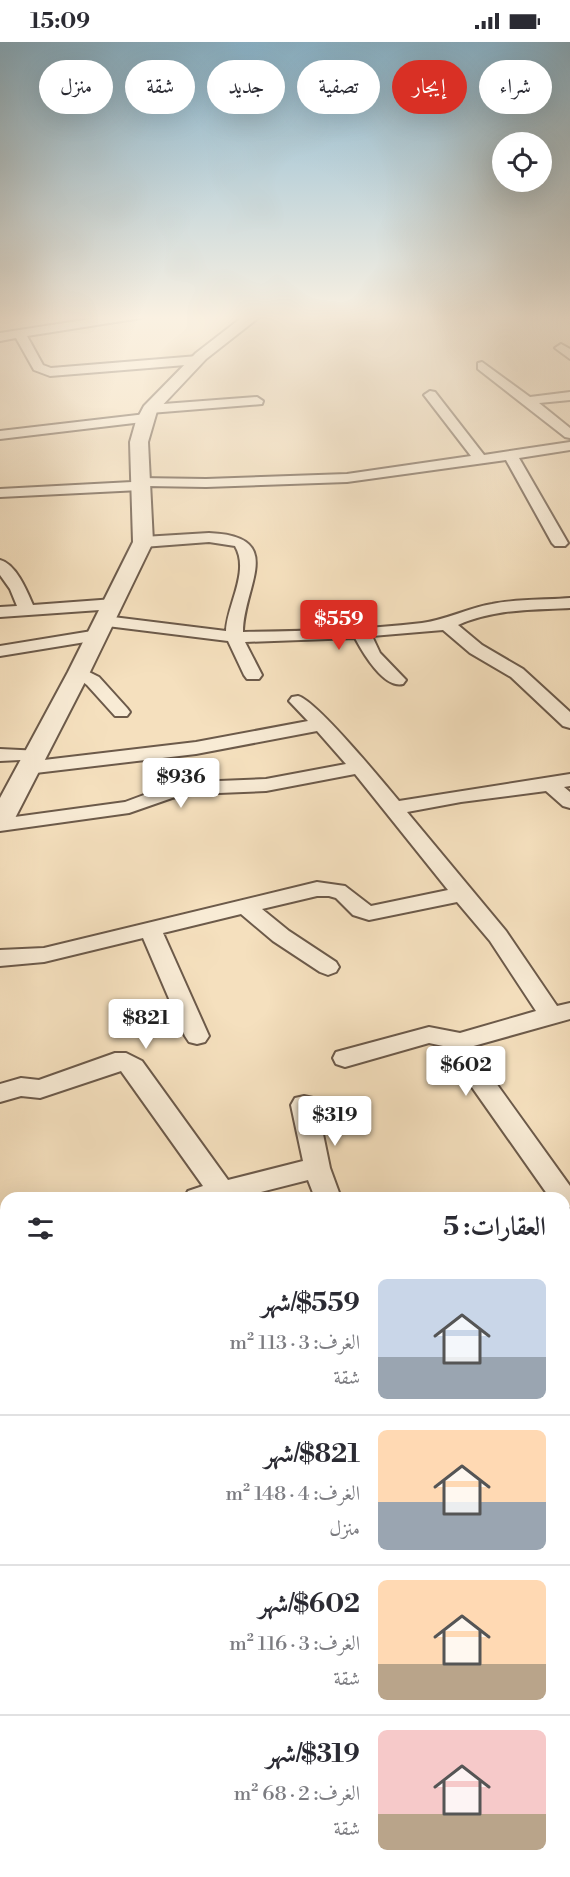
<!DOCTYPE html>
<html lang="ar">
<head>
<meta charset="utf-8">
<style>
  :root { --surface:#fff; --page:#f2f2f3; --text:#2b2b33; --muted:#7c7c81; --line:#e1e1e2; --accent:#d93025 }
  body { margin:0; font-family:"Libre Bodoni",Amiri,serif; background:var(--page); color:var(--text); direction:rtl; height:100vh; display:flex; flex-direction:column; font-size:22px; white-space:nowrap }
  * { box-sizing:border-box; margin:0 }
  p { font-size:20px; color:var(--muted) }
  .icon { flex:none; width:33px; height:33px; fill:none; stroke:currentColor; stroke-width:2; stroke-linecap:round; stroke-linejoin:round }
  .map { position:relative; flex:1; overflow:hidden; direction:ltr }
  .details { position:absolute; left:0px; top:1150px; width:570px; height:686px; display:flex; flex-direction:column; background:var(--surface); border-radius:18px 18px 0 0; box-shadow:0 6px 24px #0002; direction:rtl }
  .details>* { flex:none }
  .banner { position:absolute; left:18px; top:18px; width:534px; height:54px; direction:rtl; display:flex; gap:12px }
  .controls { position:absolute; left:492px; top:90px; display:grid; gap:12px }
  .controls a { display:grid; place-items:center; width:60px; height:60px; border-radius:50%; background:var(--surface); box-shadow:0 6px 24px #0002; font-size:30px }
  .price { position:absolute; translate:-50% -51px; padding:0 14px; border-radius:6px; background:#fff; color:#222; font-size:20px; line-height:39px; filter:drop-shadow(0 2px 3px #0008) }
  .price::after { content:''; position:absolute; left:50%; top:36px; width:18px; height:14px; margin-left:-9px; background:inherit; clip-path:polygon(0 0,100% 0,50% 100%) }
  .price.selected { background:var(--accent); color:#fff }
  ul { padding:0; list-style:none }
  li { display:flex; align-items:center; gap:18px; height:150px; padding:0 24px }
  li+li { border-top:2px solid var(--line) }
  li span { display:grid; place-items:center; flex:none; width:168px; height:120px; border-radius:9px; color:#555 }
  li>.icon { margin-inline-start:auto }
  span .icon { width:72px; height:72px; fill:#fffc; stroke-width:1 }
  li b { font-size:26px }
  h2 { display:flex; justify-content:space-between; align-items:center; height:72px; padding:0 24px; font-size:26px }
  .chip { padding:0 21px; border-radius:27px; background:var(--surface); box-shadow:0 6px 24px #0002; font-size:21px; line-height:54px }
  .chip.selected { background:var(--accent); color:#fff }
  .status { display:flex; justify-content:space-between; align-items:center; height:42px; padding:0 30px; background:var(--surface); direction:ltr }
  .status svg { height:16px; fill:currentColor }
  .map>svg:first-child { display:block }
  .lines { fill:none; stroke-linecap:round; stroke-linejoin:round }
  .minor-casing { stroke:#6c5a4a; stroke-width:4 }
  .tertiary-casing { stroke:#6c5a4a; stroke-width:4 }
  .minor { fill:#f8ebd5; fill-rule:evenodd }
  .tertiary { fill:#f8ebd5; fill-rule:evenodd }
</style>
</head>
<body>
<div class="status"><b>15:09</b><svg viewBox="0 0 49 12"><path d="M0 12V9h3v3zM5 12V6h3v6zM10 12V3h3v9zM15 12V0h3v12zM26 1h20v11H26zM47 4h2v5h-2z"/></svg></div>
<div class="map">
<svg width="570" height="1835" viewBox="0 0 570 1835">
  <rect width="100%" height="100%" fill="#f5e0be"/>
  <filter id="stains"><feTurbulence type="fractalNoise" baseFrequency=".00333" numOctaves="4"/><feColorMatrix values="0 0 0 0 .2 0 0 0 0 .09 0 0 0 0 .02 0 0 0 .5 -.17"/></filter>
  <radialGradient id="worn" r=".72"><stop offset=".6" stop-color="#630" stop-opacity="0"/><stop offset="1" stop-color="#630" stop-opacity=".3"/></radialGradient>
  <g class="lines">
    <g class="minor-casing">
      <g id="minor">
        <polygon points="116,273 146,273 141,276 27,294 43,323 51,326 198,314 204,318 198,322 50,334 34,328 16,296 0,299 0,291"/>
        <polygon points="561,302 570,307 570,317 555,306"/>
        <polygon points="482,320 530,355 570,350 570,358 539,361 570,386 570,396 565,395 478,327 478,321"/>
        <polygon points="430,349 435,350 484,413 570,400 570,408 519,416 568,501 565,504 555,504 552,501 506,418 347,440 206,445 147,444 140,448 0,455 0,447 132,440 139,436 206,437 347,432 471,414 424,353"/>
        <polygon points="257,355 263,359 262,362 150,371 144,367 150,363"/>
        <polygon points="146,372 153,376 151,379 0,397 0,389"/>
        <path d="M 209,491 C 288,494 243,544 243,590 C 302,589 363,588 422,581 C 446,578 468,566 492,562 C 517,557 545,558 570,556 L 570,566 C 532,568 493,567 458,583 L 482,603 L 523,627 L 570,670 L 570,686 L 563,684 L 511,635 L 470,611 L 443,588 L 372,594 L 380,611 L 406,638 L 403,642 C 384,647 363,611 355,596 L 245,600 L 262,633 L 259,637 L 247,637 L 244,633 L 228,599 L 99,583 L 97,579 L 99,575 L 105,574 L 226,589 C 227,563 250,529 235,504 L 209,500 L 143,505 L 135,500 L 143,495 Z"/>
        <path d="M 0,518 C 16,522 27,549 33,563 L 114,557 L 122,562 L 114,567 L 0,575 L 0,565 L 17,564 L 10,547 L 0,533 Z"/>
        <polygon points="98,588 104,589 106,593 104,597 0,614 0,604"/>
        <polygon points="79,625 99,635 127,666 130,670 127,674 115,674 87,643 70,630 73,626"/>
        <path d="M 298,654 C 316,658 383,740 399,759 L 570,732 L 570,744 L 564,745 L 570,750 L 570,766 L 563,764 L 546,749 L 461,760 L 407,770 L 506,889 L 557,964 L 570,961 L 570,977 L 470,1005 L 570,1144 L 570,1165 L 564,1167 L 564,1156 L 550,1156 L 443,1004 L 429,1001 L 345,1025 L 336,1022 L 333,1016 L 336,1010 L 429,985 L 460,991 L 536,969 L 490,899 L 457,860 L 369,878 L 353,873 L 336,856 L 329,854 L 317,854 L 262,867 L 289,889 L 336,920 L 339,925 L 336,930 L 328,933 L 320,930 L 273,899 L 241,872 L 163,891 L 209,994 L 205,1000 L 197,1002 L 189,1000 L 185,994 L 143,896 L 44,920 L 0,924 L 0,908 L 44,906 L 317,840 L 345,844 L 371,864 L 448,848 L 355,732 L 266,749 L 194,752 L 172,756 L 129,771 L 0,789 L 0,777 L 125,760 L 160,747 L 194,740 L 266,737 L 346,722 L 317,689 L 196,712 L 27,732 L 20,730 L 17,726 L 20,722 L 27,720 L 196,700 L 308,679 L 289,659 L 292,655 Z"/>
        <polygon points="0,707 41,709 43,713 41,717 0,719"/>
        <polygon points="115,1011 126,1011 142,1019 228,1138 303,1119 291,1063 295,1056 304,1054 313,1056 317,1063 330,1126 341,1156 315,1156 308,1138 237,1156 184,1156 188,1149 203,1144 121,1029 40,1056 21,1054 0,1060 0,1042 21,1036 39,1038"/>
        <polygon points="6,1196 6,1218 0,1220 0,1198"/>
        <polygon points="570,1471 570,1503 564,1505 564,1473"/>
        <polygon points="564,1583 570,1585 570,1641 564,1639"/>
        <polygon points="570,1668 570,1704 564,1707 564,1671"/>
        <rect x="0" y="1740" width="6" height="38"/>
        <polygon points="504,1830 542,1830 544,1835 506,1835"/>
      </g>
    </g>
    <g class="tertiary-casing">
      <g id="tertiary">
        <polygon points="245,273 262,273 206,317 157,369 148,400 153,500 90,630 13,780 9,785 0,788 0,756 68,630 133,500 130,400 136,379 144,364 196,311"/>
        <polygon points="0,1236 6,1238 6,1300 0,1298"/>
        <polygon points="6,1398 6,1527 0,1529 0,1400"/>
      </g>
    </g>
    <use href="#minor" class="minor"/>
    <use href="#tertiary" class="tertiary"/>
  </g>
  <linearGradient id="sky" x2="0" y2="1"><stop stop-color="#89b8d2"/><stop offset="0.52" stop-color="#faf1e2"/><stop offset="1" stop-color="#faf1e2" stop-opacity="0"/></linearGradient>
  <rect width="570" height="530" fill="url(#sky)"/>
  <rect width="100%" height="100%" filter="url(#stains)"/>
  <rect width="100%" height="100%" fill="url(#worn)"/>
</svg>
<div class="controls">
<a><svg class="icon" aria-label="locate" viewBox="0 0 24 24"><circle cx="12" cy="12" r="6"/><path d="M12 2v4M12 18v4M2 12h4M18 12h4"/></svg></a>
</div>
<b class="price selected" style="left:339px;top:609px">$559</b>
<b class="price" style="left:181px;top:767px">$936</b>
<b class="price" style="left:146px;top:1008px">$821</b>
<b class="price" style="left:466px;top:1055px">$602</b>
<b class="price" style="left:335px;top:1105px">$319</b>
<div class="banner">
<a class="chip">شراء</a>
<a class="chip selected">إيجار</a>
<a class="chip">تصفية</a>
<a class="chip">جديد</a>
<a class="chip">شقة</a>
<a class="chip">منزل</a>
</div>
<section class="details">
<h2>العقارات: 5<svg class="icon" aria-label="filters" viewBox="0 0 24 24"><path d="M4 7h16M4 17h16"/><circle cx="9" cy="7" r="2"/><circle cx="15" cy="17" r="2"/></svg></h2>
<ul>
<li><span style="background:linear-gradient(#c9d6e8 65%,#9aa5b1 0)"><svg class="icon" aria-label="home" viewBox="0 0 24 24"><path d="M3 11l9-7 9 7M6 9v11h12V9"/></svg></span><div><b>$559/شهر</b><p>الغرف: 3 · 113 m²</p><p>شقة</p></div></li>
<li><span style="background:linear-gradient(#ffd9b3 60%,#9aa5b1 0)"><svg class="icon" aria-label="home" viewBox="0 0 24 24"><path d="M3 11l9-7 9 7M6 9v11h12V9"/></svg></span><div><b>$821/شهر</b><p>الغرف: 4 · 148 m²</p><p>منزل</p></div></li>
<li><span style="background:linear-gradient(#ffd9b3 70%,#b9a48a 0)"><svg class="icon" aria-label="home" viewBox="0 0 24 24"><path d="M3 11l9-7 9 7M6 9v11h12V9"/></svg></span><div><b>$602/شهر</b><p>الغرف: 3 · 116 m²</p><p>شقة</p></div></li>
<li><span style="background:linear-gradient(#f6c9c9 70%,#b9a48a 0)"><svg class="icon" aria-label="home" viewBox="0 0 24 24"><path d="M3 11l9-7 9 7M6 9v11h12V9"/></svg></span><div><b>$319/شهر</b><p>الغرف: 2 · 68 m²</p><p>شقة</p></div></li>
</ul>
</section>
</div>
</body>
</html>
